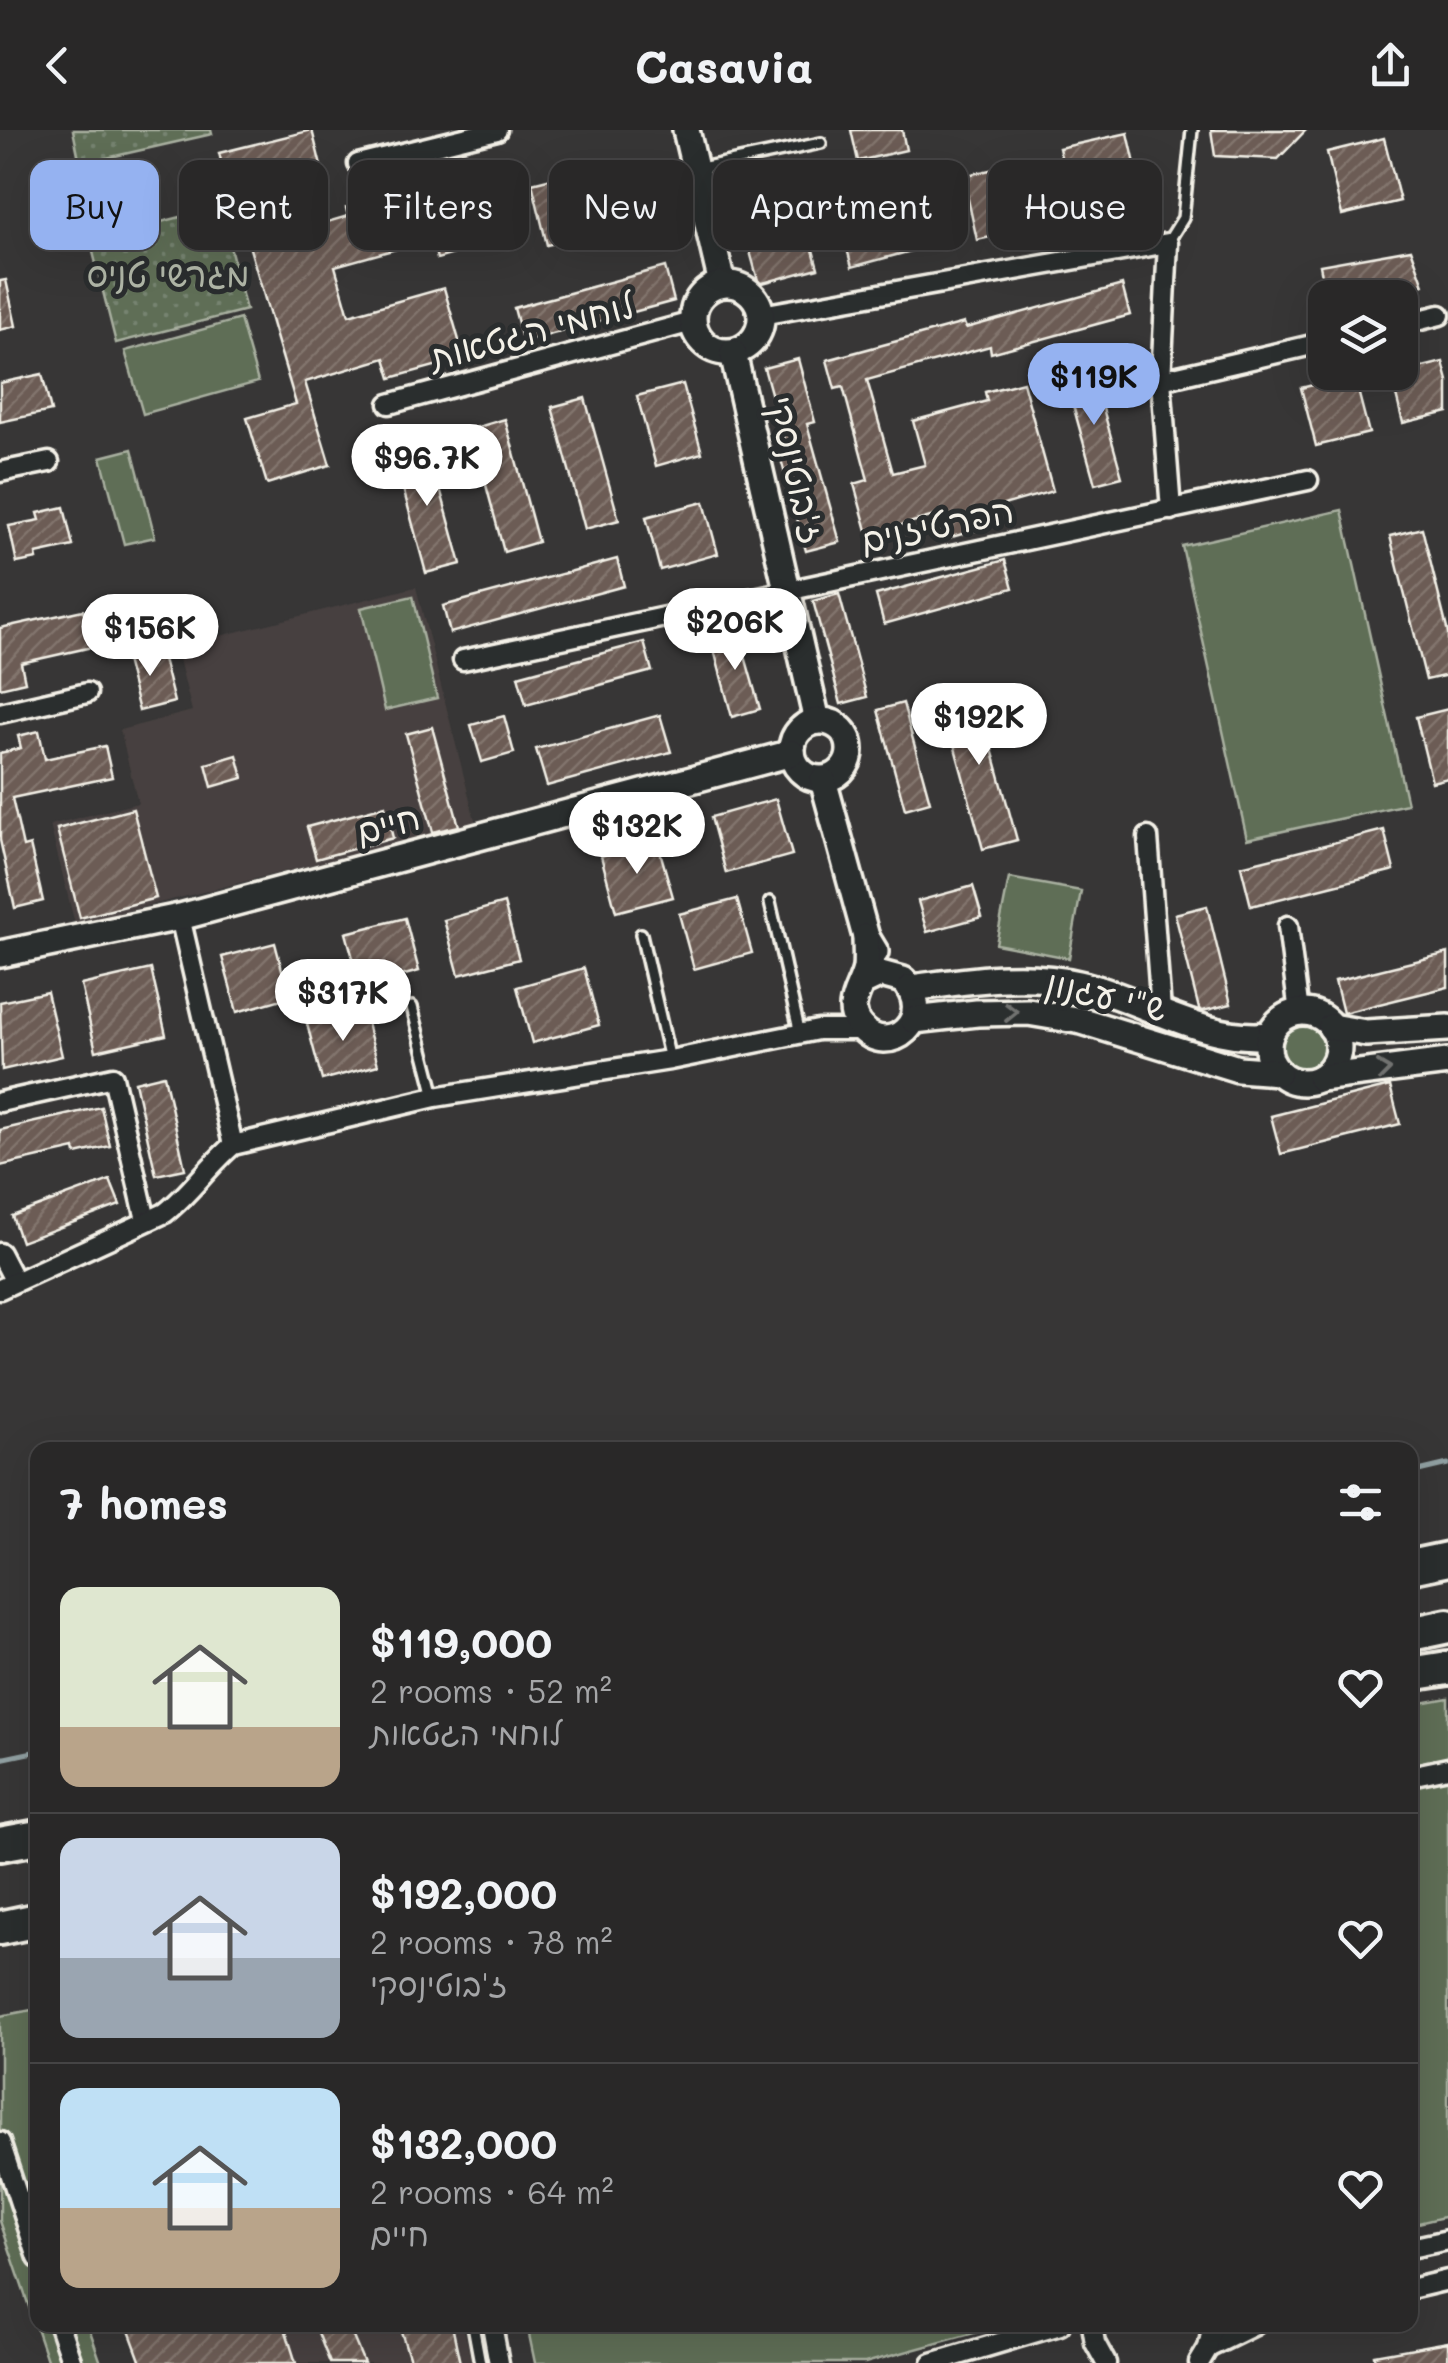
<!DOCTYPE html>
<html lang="en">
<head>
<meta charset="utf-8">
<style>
  :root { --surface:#292828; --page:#353434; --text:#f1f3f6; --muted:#a5a6a8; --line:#454445; --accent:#95b2f1 }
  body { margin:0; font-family:Mali,"Playpen Sans Hebrew",sans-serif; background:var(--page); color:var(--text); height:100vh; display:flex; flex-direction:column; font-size:38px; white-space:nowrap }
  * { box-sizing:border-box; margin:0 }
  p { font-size:32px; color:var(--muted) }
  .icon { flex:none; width:55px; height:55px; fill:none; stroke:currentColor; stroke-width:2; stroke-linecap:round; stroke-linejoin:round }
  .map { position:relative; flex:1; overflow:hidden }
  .side { position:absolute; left:30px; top:1312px; width:1388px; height:890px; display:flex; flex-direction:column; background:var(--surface); border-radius:20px; box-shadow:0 10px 40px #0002,0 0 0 2px var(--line) }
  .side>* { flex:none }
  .top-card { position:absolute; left:30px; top:30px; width:1390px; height:90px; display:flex; gap:20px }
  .fabs { position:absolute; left:1308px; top:150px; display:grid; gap:20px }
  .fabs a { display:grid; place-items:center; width:110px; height:110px; border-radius:20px; background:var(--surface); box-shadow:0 10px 40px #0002,0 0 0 2px var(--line); font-size:50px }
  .price { position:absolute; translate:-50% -85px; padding:0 22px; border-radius:35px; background:#fff; color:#222; font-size:32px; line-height:65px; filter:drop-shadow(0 2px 5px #0008) }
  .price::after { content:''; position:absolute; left:50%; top:60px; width:30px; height:22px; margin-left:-15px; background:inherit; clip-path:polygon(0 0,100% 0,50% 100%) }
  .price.active { background:var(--accent); color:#111 }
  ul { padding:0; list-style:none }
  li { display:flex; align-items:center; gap:30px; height:250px; padding:0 30px }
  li+li { border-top:2px solid var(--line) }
  li span { display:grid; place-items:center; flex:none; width:280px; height:200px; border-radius:20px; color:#555 }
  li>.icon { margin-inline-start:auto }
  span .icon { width:120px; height:120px; fill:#fffc; stroke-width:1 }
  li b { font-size:42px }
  h2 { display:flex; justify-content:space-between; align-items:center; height:120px; padding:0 30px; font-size:42px }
  .chip { padding:0 35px; border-radius:20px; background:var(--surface); box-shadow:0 10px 40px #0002,0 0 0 2px var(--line); font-size:35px; line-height:90px }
  .chip.active { background:var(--accent); color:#111 }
  header { display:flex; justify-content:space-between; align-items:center; height:130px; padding:0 30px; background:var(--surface); font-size:45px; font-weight:800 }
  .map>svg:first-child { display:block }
  .built { fill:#47413f }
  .grass { fill:#5e6e57; stroke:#a9b0a0; stroke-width:2.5 }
  .park { fill:url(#park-dots); stroke:#a9b0a0; stroke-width:2.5 }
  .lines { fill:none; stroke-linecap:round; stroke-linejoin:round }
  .stream { stroke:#91a0a2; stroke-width:5 }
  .building { fill:url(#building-hatch); stroke:#f4f1e8; stroke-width:2.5 }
  .lane-casing { stroke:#f4f1e8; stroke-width:16 }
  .street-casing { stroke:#f4f1e8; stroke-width:25 }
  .secondary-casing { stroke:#f4f1e8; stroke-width:32 }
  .highway-casing { stroke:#f4f1e8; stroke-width:40 }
  .lane { stroke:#2a2d2e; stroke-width:9 }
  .street { stroke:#2a2d2e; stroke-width:18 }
  .secondary { stroke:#2a2d2e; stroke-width:25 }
  .highway { stroke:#2a2d2e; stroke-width:32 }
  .oneway { stroke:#71726f }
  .labels { text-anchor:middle; stroke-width:10; stroke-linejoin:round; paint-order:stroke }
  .park-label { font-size:35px; fill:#b0b6a7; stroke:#2a2d2e }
  .street-label { font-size:35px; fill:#f4f1e8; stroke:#2a2d2e }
</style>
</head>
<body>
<header><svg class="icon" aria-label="back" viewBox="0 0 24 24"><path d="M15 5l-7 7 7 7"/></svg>Casavia<svg class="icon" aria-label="share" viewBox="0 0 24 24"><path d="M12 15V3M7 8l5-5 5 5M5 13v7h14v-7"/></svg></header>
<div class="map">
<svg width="1448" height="2233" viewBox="0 0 1448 2233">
  <defs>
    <pattern id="park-dots" width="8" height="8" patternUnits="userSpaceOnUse" patternTransform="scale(2.5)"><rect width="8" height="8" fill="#5e6e57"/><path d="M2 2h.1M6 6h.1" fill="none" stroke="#76836f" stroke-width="1.8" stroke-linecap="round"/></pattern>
    <pattern id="building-hatch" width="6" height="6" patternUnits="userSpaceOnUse" patternTransform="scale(2.5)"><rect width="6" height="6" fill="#6c5c54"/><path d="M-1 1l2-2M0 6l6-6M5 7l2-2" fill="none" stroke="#82746d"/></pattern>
  </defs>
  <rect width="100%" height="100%" fill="#373636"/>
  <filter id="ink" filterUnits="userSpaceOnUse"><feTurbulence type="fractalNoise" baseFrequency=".01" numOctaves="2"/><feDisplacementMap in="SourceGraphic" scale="20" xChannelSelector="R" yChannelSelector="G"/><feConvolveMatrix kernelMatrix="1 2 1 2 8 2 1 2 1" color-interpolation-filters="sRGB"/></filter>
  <g filter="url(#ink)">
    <g class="built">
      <polygon points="416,457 476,694 75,794 50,695 138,673 120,600 192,581 176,517"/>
      <polygon points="187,2195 463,2195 472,2233 199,2233"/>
    </g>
    <g class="grass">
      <polygon points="240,189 258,252 143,284 125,221"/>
      <polygon points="132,319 155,407 124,414 101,327"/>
      <polygon points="1342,380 1407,674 1247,709 1182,416"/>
      <polygon points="413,466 437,568 385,580 361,478"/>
      <polygon points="1009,748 1081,761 1069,828 996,814"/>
      <circle cx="1303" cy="916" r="25"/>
      <polygon points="1448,1568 1448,2086 1410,2095 1410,1575"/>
      <polygon points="37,1879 38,2195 88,2195 101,2233 48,2233 0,2091 0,1886"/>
      <polygon points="527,2195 1003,2195 865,2233 535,2233"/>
    </g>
    <g class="park">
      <polygon points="73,0 211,0 212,4 80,34"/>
      <polygon points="220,77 246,180 116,213 90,110"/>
    </g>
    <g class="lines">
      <g class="stream">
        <polyline points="1410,1343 1448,1334"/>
        <polyline points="0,1629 38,1621"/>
      </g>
    </g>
    <g class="building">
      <polygon points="312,0 326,56 233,78 219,23"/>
      <polygon points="851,0 902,0 906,20 858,31"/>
      <polygon points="1211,0 1306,0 1278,29 1215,26"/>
      <polygon points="1128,3 1143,69 1074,85 1059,18"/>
      <polygon points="1384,8 1400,71 1342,85 1327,22"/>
      <polygon points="615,32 623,67 677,54 684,81 547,115 532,53"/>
      <polygon points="1026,32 1040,96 977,110 963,46"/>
      <polygon points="459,46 478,117 437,129 432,109 335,136 349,185 444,158 464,228 391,248 385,228 305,252 330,335 267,354 247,288 296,274 249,115 348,86 346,78"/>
      <polygon points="905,56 922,118 852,137 835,75"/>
      <polygon points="802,80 818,138 759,154 743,96"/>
      <polygon points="1411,119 1424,155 1387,168 1326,168 1320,135"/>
      <polygon points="665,137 674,171 523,212 514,178"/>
      <polygon points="6,150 16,196 0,200 0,151"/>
      <polygon points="1122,155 1130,185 991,223 990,216 867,250 893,343 925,335 913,291 987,271 985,262 1023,252 1053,361 989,379 994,395 945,409 938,385 868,404 854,354 868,350 843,257 835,259 827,230 964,193 966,198"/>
      <polygon points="798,229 815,292 807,294 840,412 806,421 779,322 787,320 764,238"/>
      <polygon points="1443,232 1448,251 1448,282 1403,293 1391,245"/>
      <polygon points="1093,242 1122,347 1095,354 1066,250"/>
      <polygon points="42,244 51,281 0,292 0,253"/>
      <polygon points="1354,245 1369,303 1316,316 1301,258"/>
      <polygon points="683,254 702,323 656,336 637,266"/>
      <polygon points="585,268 619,390 585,399 552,277"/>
      <polygon points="505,289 538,412 504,422 471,299"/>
      <polygon points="428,315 461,434 426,443 394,325"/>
      <polygon points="704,372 718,424 660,440 646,387"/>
      <polygon points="64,377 73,416 36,424 37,429 17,433 9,396 40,390 38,383"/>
      <polygon points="1422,398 1448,503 1448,545 1426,550 1390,406"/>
      <polygon points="617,429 624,456 450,503 443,476"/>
      <polygon points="1005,430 1013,458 884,494 876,465"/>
      <polygon points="839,464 867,567 841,574 813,471"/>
      <polygon points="83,480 92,517 21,533 25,552 0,558 0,498"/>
      <polygon points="737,498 760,579 732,587 710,505"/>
      <polygon points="644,512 652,541 526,575 518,546"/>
      <polygon points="160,517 174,572 139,581 125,526"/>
      <polygon points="975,557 1017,710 983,719 941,567"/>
      <polygon points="903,573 930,672 905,679 878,580"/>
      <polygon points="1448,579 1448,648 1432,652 1416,587"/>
      <polygon points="660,585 671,622 547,656 536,619"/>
      <polygon points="504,586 514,623 482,632 471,595"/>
      <polygon points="432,597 459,696 433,702 406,604"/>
      <polygon points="39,601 45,629 105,616 112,647 12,668 23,717 30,715 43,771 15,778 0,710 0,623 21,618 18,606"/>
      <polygon points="237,625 243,648 212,657 206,634"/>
      <polygon points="776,669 792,725 726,743 711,687"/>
      <polygon points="385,676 393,708 316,729 307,697"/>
      <polygon points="133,679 156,768 80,788 57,699"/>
      <polygon points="1384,700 1394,740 1251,776 1241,736"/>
      <polygon points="657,711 673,767 616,782 601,726"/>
      <polygon points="973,756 982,787 927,802 918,771"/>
      <polygon points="737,769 752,823 694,839 679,784"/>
      <polygon points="504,773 519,829 459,845 444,790"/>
      <polygon points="1207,776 1231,874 1203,881 1199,879 1175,784"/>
      <polygon points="405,788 419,841 361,857 346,803"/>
      <polygon points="275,813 289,867 237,882 222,827"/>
      <polygon points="1448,823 1448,857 1343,883 1335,851"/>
      <polygon points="584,838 599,895 532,913 517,857"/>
      <polygon points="151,839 166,905 96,921 81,855"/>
      <polygon points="47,862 62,926 2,940 0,872"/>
      <polygon points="363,878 378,935 322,950 307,894"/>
      <polygon points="164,945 185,1039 156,1045 135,952"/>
      <polygon points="1390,956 1400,994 1281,1024 1271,986"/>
      <polygon points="101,977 110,1016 76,1024 75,1019 0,1036 0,1000"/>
      <polygon points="110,1050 120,1075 21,1112 12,1086"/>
      <polygon points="127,2195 284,2195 296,2233 141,2233"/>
      <polygon points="315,2195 348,2195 364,2233 330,2233"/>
      <polygon points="399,2195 452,2195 460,2233 411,2233"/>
      <polygon points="1448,2212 1448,2233 1375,2233 1374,2225"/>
    </g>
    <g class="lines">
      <g class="lane-casing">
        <g id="lane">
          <polyline points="696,39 821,13"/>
          <polyline points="1168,112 1183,88 1192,0"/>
          <polyline points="770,772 800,904"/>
          <polyline points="641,804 670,930"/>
          <polyline points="412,877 435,966"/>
          <polyline points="473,2195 480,2233"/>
        </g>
      </g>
      <g class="street-casing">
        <g id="street">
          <polyline points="358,34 497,0"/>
          <polyline points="761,185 1168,113 1161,250 1171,380"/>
          <polyline points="1400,195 1440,185"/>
          <polyline points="1161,250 1325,212"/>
          <polyline points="389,274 692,192"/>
          <polyline points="0,342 49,332"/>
          <polyline points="463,530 1308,350"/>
          <polyline points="0,583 87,563"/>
          <polyline points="1148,707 1161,881"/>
          <polyline points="180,787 233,1015"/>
          <polyline points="1288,796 1299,883"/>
          <polyline points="0,972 113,947 146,1090"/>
          <polyline points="0,1123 14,1150"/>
          <path d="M 0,1159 L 165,1083 C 191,1063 208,1036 233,1015 L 435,967 L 670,930 L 818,900 L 863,900"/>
          <polyline points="1410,1646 1448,1638"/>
          <polyline points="0,2012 38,2128"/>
          <polyline points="1410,2118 1448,2110"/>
          <polyline points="1410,2159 1448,2150"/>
          <polyline points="59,2195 72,2233"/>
          <polyline points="492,2195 499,2233"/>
          <polyline points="1092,2195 1095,2213 1106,2233"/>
          <polyline points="1208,2218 1255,2195"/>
          <polyline points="932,2233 1060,2195"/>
          <polyline points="1199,2233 1208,2218 1213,2195"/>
        </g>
      </g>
      <g class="secondary-casing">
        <g id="secondary">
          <polyline points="686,0 722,154"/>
          <circle cx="727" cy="188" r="34"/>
          <polyline points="733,223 817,591"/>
          <circle cx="821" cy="620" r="29"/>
          <polyline points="823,650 866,807 875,822"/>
          <polyline points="0,824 180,787 792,623"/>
          <path d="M 862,853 L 881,844 L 903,850 C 939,888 888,931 860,896 C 843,876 862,859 866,838 C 867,828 866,817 866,807"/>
          <path d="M 911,858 C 967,851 1023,841 1079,854 C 1142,868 1204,913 1270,905"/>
          <circle cx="1303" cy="917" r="35"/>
          <polyline points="914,890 977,883 1028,882 1082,891 1238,939 1278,942"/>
          <polyline points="1331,897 1366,903 1448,898"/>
          <polyline points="1320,948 1448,932"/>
        </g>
      </g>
      <g class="highway-casing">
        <g id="highway">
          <polyline points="1410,1437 1448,1429"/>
          <polyline points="1410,1504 1448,1496"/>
          <polyline points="1410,1544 1448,1538"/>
          <polyline points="0,1714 38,1707"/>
          <polyline points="0,1798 38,1790"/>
        </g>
      </g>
      <use href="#lane" class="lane"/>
      <use href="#street" class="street"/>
      <use href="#secondary" class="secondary"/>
      <use href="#highway" class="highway"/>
    </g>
    <defs><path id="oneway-chevron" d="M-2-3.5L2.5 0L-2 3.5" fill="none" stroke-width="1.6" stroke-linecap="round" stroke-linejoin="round" transform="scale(2.5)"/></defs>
    <g class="oneway">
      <use href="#oneway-chevron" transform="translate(1011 882) rotate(-1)"/>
      <use href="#oneway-chevron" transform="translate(1384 940) rotate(-7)"/>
    </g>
  </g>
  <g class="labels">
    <g class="park-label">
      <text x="168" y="157">מגרשי טניס</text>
    </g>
    <g class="street-label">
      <text transform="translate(532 202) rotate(-15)" y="12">לוחמי הגטאות</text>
      <text transform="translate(796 340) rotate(77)" y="12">ז'בוטינסקי</text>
      <text transform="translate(937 396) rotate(-12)" y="12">הפרטיזנים</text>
      <text transform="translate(388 695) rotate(-15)" y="12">חיים</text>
      <text transform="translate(1106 866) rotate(13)" y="12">ש"י עגנון</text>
    </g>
  </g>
</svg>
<div class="fabs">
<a><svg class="icon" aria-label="layers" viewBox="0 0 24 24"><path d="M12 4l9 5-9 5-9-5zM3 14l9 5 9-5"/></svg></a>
</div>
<b class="price active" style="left:1094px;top:298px">$119K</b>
<b class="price" style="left:427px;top:379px">$96.7K</b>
<b class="price" style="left:735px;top:543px">$206K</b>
<b class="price" style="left:150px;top:549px">$156K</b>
<b class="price" style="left:979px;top:638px">$192K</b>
<b class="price" style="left:637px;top:747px">$132K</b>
<b class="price" style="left:343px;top:914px">$317K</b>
<div class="top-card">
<a class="chip active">Buy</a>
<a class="chip">Rent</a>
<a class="chip">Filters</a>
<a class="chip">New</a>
<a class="chip">Apartment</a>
<a class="chip">House</a>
</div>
<section class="side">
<h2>7 homes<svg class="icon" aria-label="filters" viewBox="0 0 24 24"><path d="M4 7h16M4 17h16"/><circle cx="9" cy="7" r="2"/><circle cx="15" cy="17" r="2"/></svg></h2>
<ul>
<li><span style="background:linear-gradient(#dfe7d0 70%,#b9a48a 0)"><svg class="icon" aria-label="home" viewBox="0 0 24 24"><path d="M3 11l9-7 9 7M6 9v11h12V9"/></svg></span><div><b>$119,000</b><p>2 rooms · 52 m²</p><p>לוחמי הגטאות</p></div><svg class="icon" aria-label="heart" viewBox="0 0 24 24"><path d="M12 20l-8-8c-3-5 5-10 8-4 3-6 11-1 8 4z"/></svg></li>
<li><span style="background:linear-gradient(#c9d6e8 60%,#9aa5b1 0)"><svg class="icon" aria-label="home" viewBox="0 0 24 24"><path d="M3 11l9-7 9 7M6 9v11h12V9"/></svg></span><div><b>$192,000</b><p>2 rooms · 78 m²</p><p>ז'בוטינסקי</p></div><svg class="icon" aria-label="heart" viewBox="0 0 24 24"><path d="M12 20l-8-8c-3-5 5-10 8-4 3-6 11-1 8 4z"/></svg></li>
<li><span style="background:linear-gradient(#bfe0f5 60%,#b9a48a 0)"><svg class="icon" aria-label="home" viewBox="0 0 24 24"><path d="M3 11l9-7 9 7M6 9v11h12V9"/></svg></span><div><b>$132,000</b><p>2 rooms · 64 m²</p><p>חיים</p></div><svg class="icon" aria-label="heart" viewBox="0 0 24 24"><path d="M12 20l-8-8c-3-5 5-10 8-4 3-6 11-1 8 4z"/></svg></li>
</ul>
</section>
</div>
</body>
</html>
